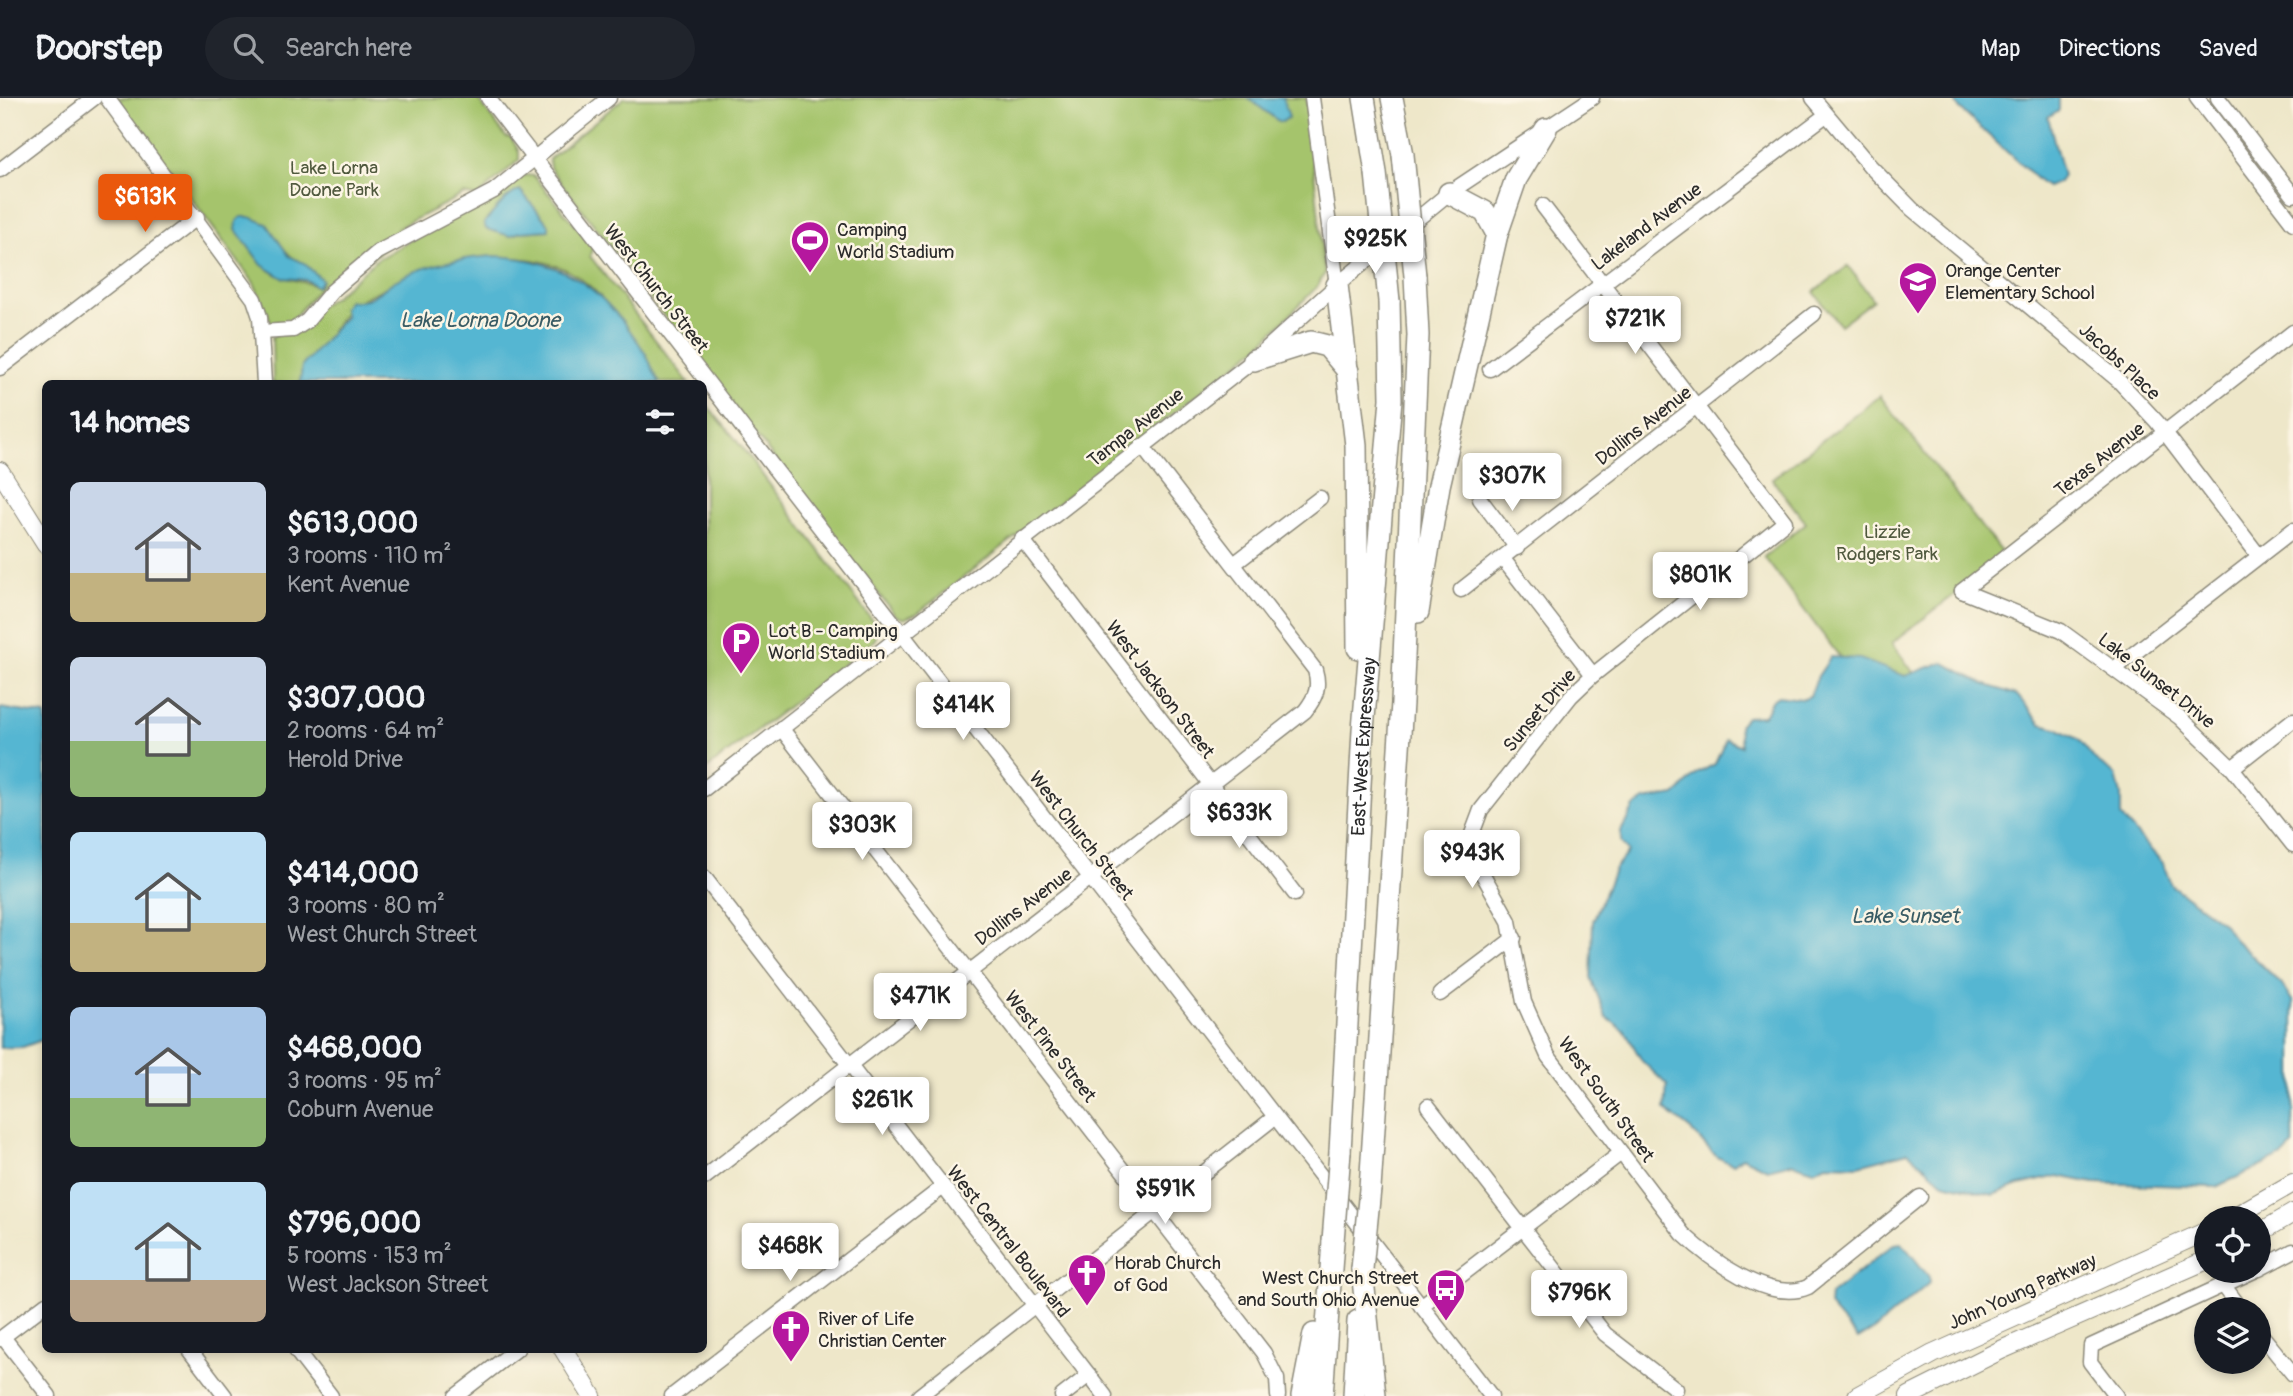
<!DOCTYPE html>
<html lang="en">
<head>
<meta charset="utf-8">
<style>
  :root { --surface:#171b24; --page:#20242c; --text:#f1f3f6; --muted:#9ea1a6; --line:#363941; --accent:#ea580c }
  body { margin:0; font-family:Pangolin,sans-serif; background:var(--page); color:var(--text); height:100vh; display:flex; flex-direction:column; font-size:26px; white-space:nowrap }
  * { box-sizing:border-box; margin:0 }
  p { font-size:23px; color:var(--muted) }
  .icon { flex:none; width:38px; height:38px; fill:none; stroke:currentColor; stroke-width:2; stroke-linecap:round; stroke-linejoin:round }
  .map { position:relative; flex:1; overflow:hidden }
  .side { position:absolute; left:42px; top:282px; width:665px; height:973px; display:flex; flex-direction:column; background:var(--surface); border-radius:10px; box-shadow:0 4px 10px #0003 }
  .side>* { flex:none }
  .buttons { position:absolute; left:2194px; top:1108px; display:grid; gap:14px }
  .buttons a { display:grid; place-items:center; width:77px; height:77px; border-radius:50%; background:var(--surface); box-shadow:0 4px 10px #0003; font-size:35px }
  .price { position:absolute; translate:-50% -60px; padding:0 16px; border-radius:7px; background:#fff; color:#222; font-size:23px; line-height:46px; filter:drop-shadow(0 2px 4px #0008) }
  .price::after { content:''; position:absolute; left:50%; top:42px; width:21px; height:16px; margin-left:-10px; background:inherit; clip-path:polygon(0 0,100% 0,50% 100%) }
  .price.on { background:var(--accent); color:#fff }
  ul { padding:0; list-style:none }
  li { display:flex; align-items:center; gap:21px; height:175px; padding:0 28px }
  li span { display:grid; place-items:center; flex:none; width:196px; height:140px; border-radius:10px; color:#555 }
  li>.icon { margin-inline-start:auto }
  span .icon { width:84px; height:84px; fill:#fffc; stroke-width:1 }
  li b { font-size:30px }
  h2 { display:flex; justify-content:space-between; align-items:center; height:84px; padding:0 28px; font-size:30px }
  header { display:flex; align-items:center; gap:42px; box-sizing:border-box; height:98px; padding:0 35px; background:var(--surface); border-bottom:2px solid var(--line) }
  header strong { font-size:33px }
  nav { display:flex; gap:38px; margin-inline-start:auto; font-size:24px }
  .search { width:490px; height:63px; background:var(--page); display:flex; align-items:center; gap:18px; box-sizing:border-box; padding:0 24px; border-radius:38px; color:var(--muted); font-size:26px }
  .map>svg:first-child { display:block }
  .green { fill:#a5c46c; stroke:#68784c; stroke-width:2; fill-rule:evenodd }
  .water { fill:#54b6d2; stroke:#40707e; stroke-width:2 }
  .lines { fill:none; stroke-linecap:round; stroke-linejoin:round }
  .minor-casing { stroke:#8c897a; stroke-width:17 }
  .major-casing { stroke:#8c897a; stroke-width:20 }
  .highway-casing { stroke:#8c897a; stroke-width:24 }
  .minor { stroke:#fff; stroke-width:14 }
  .major { stroke:#fff; stroke-width:18 }
  .highway { stroke:#fff; stroke-width:21 }
  .highway-bridge-casing { stroke:#8c897a; stroke-width:24; stroke-linecap:butt }
  .highway-bridge { stroke:#fff; stroke-width:21 }
  .labels { text-anchor:middle; stroke-width:5; stroke-linejoin:round; paint-order:stroke }
  .park-label { font-size:19px; fill:#50593e; stroke:#fcf5e5 }
  .street-label { font-size:19px; fill:#2b2b2b; stroke:#fcf5e5 }
  .poi-label { font-size:19px; fill:#2b2b2b; stroke:#fcf5e5; text-anchor:start }
  .water-label { font-size:21px; font-style:italic; fill:#395c65; stroke:#fcf5e5 }
</style>
</head>
<body>
<header>
<strong>Doorstep</strong>
<div class="search"><svg class="icon" aria-label="search" viewBox="0 0 24 24"><circle cx="10" cy="10" r="6"/><path d="M15 15l6 6"/></svg>Search here</div>
<nav><a>Map</a><a>Directions</a><a>Saved</a></nav>
</header>
<div class="map">
<svg width="2293" height="1298" viewBox="0 0 2293 1298">
  <rect width="100%" height="100%" fill="#fcf5e5"/>
  <filter id="ink" filterUnits="userSpaceOnUse"><feTurbulence type="fractalNoise" baseFrequency=".0143" numOctaves="2"/><feDisplacementMap in="SourceGraphic" scale="14" xChannelSelector="R" yChannelSelector="G"/><feConvolveMatrix kernelMatrix="1 2 1 2 8 2 1 2 1" color-interpolation-filters="sRGB"/></filter>
  <filter id="wash" filterUnits="userSpaceOnUse"><feTurbulence type="fractalNoise" baseFrequency=".00686" numOctaves="4" result="noise"/><feDisplacementMap in="SourceGraphic" scale="28" xChannelSelector="R" yChannelSelector="G"/><feGaussianBlur stdDeviation="1.57" result="paint"/><feColorMatrix in="noise" values="0 0 0 0 0 0 0 0 0 0 0 0 0 0 0 0 0 1.4 0 .05"/><feComposite in="paint" operator="in"/></filter>
  <g filter="url(#wash)">
    <rect width="100%" height="100%" fill="#eee7c9"/>
    <g class="green">
      <path d="M 117,0 L 477,0 L 506,39 L 511,40 L 519,53 L 519,62 L 477,99 L 464,96 L 398,130 L 409,133 L 334,187 L 321,188 L 290,224 L 299,224 L 279,230 L 272,226 L 254,185 ZM 237,132 L 278,142 C 286,158 308,171 322,183 L 317,189 C 307,183 300,184 290,181 C 261,174 253,153 237,132 Z"/>
      <polygon points="624,0 1306,0 1325,175 1317,189 1257,250 918,515 904,521 895,517 550,70 549,61"/>
      <path d="M 525,77 L 534,78 L 593,148 L 590,158 L 689,285 L 660,285 C 633,248 613,198 570,174 C 507,141 414,173 356,204 C 348,208 333,232 326,241 C 313,256 303,265 300,285 L 273,285 L 272,239 L 334,199 L 376,162 ZM 520,92 L 549,127 L 549,132 L 520,134 L 510,138 L 484,125 L 509,98 Z"/>
      <polygon points="1848,168 1873,202 1840,227 1814,194"/>
      <polygon points="1880,298 2004,458 1892,545 1936,606 1871,600 1764,459 1806,425 1772,381"/>
      <polygon points="704,304 733,338 878,530 875,542 704,673"/>
    </g>
    <g class="water">
      <polygon points="1248,0 1283,0 1289,19 1282,24 1277,22"/>
      <polygon points="1953,0 2059,0 2059,12 2048,19 2063,78 2059,84 2047,89 2041,85 1960,11"/>
      <path d="M 520,92 L 549,127 L 549,132 L 520,134 L 510,138 L 486,131 L 484,125 C 495,113 505,98 520,92 Z"/>
      <polygon points="241,119 250,119 267,126 289,158 304,165 322,182 317,189 306,182 283,180 262,167 236,132 237,123"/>
      <path d="M 494,158 C 569,161 607,195 646,256 C 651,266 654,276 660,285 L 300,285 L 302,268 L 346,218 L 343,210 L 349,202 C 365,208 381,192 393,184 C 424,166 459,160 494,158 Z"/>
      <path d="M 1831,559 L 1860,561 L 1905,578 L 1943,564 L 1984,586 L 2017,597 L 2041,626 L 2057,630 L 2078,641 L 2096,663 L 2116,677 L 2121,697 L 2121,719 L 2163,765 L 2171,787 L 2223,825 L 2234,841 L 2282,887 L 2293,904 L 2293,1048 L 2283,1058 L 2216,1089 L 2094,1085 L 2058,1078 L 2019,1087 L 1993,1097 L 1944,1085 L 1908,1054 L 1859,1067 L 1826,1066 L 1814,1072 L 1792,1065 L 1767,1071 L 1742,1059 L 1734,1066 C 1712,1061 1706,1046 1691,1032 C 1682,1024 1673,1019 1665,1011 L 1667,987 L 1642,963 L 1625,933 L 1606,919 L 1591,880 L 1593,823 L 1615,770 L 1628,754 L 1621,744 L 1621,733 L 1634,709 L 1645,702 L 1675,697 L 1698,675 L 1715,666 L 1726,641 L 1741,648 L 1739,627 L 1746,619 L 1764,618 L 1771,603 L 1778,598 L 1801,601 L 1810,598 L 1818,578 Z"/>
      <polygon points="0,610 46,617 45,941 23,949 0,950"/>
      <polygon points="1902,1145 1929,1179 1929,1185 1878,1229 1858,1241 1829,1208 1830,1197 1894,1146"/>
    </g>
  </g>
  <g filter="url(#ink)">
    <g class="lines">
      <g class="minor-casing">
        <g id="minor">
          <polyline points="107,0 254,201 260,219 264,285"/>
          <polyline points="488,0 1491,1298"/>
          <polyline points="1312,0 1337,187"/>
          <polyline points="1813,0 1870,68 1912,111 2118,282 2157,324 2259,458"/>
          <polyline points="2197,0 2293,125"/>
          <polyline points="2218,0 2293,97"/>
          <polyline points="0,72 94,0"/>
          <path d="M 1543,108 L 1785,424 L 1593,577 L 1571,598 L 1481,712 L 1472,736 L 1477,766 L 1509,823 L 1524,904 L 1548,958 L 1683,1136 C 1710,1161 1769,1206 1808,1189 L 1920,1099"/>
          <polyline points="262,234 293,232 307,223 332,193 378,154 494,93 609,0"/>
          <polyline points="0,270 197,119"/>
          <polyline points="1490,271 1826,17"/>
          <polyline points="1480,401 1517,450"/>
          <polyline points="1022,441 1295,796"/>
          <polyline points="1503,461 1593,577"/>
          <polyline points="1234,466 1320,400"/>
          <polyline points="1461,492 1814,216"/>
          <polyline points="1962,493 2061,533 2179,619 2232,670 2293,747"/>
          <polyline points="1962,493 2293,234"/>
          <polyline points="2114,571 2293,432"/>
          <polyline points="781,630 1264,1255 1277,1281 1278,1298"/>
          <polyline points="2232,670 2293,622"/>
          <polyline points="704,691 1254,262 1337,187 1449,95 1592,0"/>
          <polyline points="704,779 1105,1298"/>
          <polyline points="1440,896 1514,840"/>
          <polyline points="1428,1008 1605,1236 1676,1291"/>
          <path d="M 704,1080 L 1305,613 C 1316,599 1320,589 1315,572 L 1142,348"/>
          <polyline points="2259,1171 2293,1153"/>
          <polyline points="2224,1188 2241,1211"/>
          <polyline points="1421,1208 1621,1055"/>
          <polyline points="2259,1234 2293,1276"/>
          <polyline points="3,1239 49,1298"/>
          <polyline points="0,1241 46,1206"/>
          <polyline points="189,1251 225,1298"/>
          <polyline points="301,1251 297,1254 331,1298"/>
          <polyline points="456,1298 517,1251"/>
          <polyline points="672,1298 943,1089"/>
          <polyline points="919,1298 1275,1019"/>
          <polyline points="1062,1298 1089,1277"/>
          <polyline points="2116,1298 2090,1264 2091,1248 2256,1172"/>
        </g>
      </g>
      <g class="major-casing">
        <g id="major">
          <polyline points="0,373 46,446"/>
          <polyline points="2232,1120 2293,1085"/>
          <polyline points="2259,1135 2293,1115"/>
          <polyline points="563,1251 592,1298"/>
          <polyline points="1857,1298 1933,1256 2207,1133"/>
          <polyline points="1909,1298 2001,1252 2207,1162"/>
        </g>
      </g>
      <g class="highway-casing">
        <g id="highway">
          <polyline points="1364,0 1376,75"/>
          <polyline points="1392,0 1403,57"/>
          <polyline points="1449,95 1485,114 1497,136"/>
          <polyline points="1337,187 1356,347 1358,550"/>
          <polyline points="1254,262 1311,244 1327,248 1348,273"/>
          <polyline points="1418,514 1439,388 1497,136 1516,81 1546,31"/>
          <path id="s1" d="M 1340,1054 L 1363,632 L 1391,301 L 1389,203"/>
          <polyline points="1370,1091 1402,605 1418,237 1415,178"/>
          <polyline points="1362,1171 1375,1298"/>
          <polyline points="1302,1298 1314,1236"/>
          <polyline points="1322,1298 1333,1143"/>
          <polyline points="1354,1298 1358,1223"/>
        </g>
      </g>
      <use href="#minor" class="minor"/>
      <use href="#major" class="major"/>
      <use href="#highway" class="highway"/>
      <g class="highway-bridge-casing">
        <g id="highway-bridge">
          <polyline points="1403,57 1415,178"/>
          <polyline points="1376,75 1389,203"/>
          <polyline points="1333,1143 1340,1054"/>
          <polyline points="1362,1171 1370,1091"/>
        </g>
      </g>
      <use href="#highway-bridge" class="highway-bridge"/>
    </g>
  </g>
  <defs>
    <g id="stadium-pin" transform="scale(2.0125)"><path d="M0 17L-7.5 6A9.5 9.5 0 1 1 7.5 6Z" fill="#b5179e" stroke="#fcf5e5"/><path d="M0-5a6.5 5 0 1 0 0 10a6.5 5 0 1 0 0-10ZM-3.5-1.8h7v3.6h-7Z" fill="#fff"/></g>
    <g id="school-pin" transform="scale(2.0125)"><path d="M0 17L-7.5 6A9.5 9.5 0 1 1 7.5 6Z" fill="#b5179e" stroke="#fcf5e5"/><path d="M0-5L7-2L0 1L-7-2ZM-4 1L0 2.5L4 1V4Q0 6-4 4Z" fill="#fff"/></g>
    <g id="parking-pin" transform="scale(2.0125)"><path d="M0 17L-7.5 6A9.5 9.5 0 1 1 7.5 6Z" fill="#b5179e" stroke="#fcf5e5"/><path d="M-3.5-5.5H1a3.5 3.5 0 0 1 0 7H-1V5.5H-3.5ZM-1-3.4V-.6H.8a1.4 1.4 0 0 0 0-2.8Z" fill="#fff"/></g>
    <g id="church-pin" transform="scale(2.0125)"><path d="M0 17L-7.5 6A9.5 9.5 0 1 1 7.5 6Z" fill="#b5179e" stroke="#fcf5e5"/><path d="M-1.2-6h2.4v3.5h3.3v2.4h-3.3V6h-2.4V-.1h-3.3v-2.4h3.3Z" fill="#fff"/></g>
    <g id="bus-pin" transform="scale(2.0125)"><path d="M0 17L-7.5 6A9.5 9.5 0 1 1 7.5 6Z" fill="#b5179e" stroke="#fcf5e5"/><path d="M-5-6H5V4H4V6H2V4H-2V6H-4V4H-5ZM-3.5-4V0h7V-4ZM-3.5 1.2v1.5H-2V1.2ZM2 1.2v1.5H3.5V1.2Z" fill="#fff"/></g>
  </defs>
  <g fill-rule="evenodd">
    <use href="#stadium-pin" x="810" y="142"/>
    <use href="#school-pin" x="1918" y="183"/>
    <use href="#parking-pin" x="741" y="543"/>
    <use href="#church-pin" x="1087" y="1175"/>
    <use href="#bus-pin" x="1446" y="1190"/>
    <use href="#church-pin" x="791" y="1231"/>
  </g>
  <g class="labels">
    <g class="park-label">
      <text x="334" y="76">Lake Lorna<tspan x="334" dy="22">Doone Park</tspan></text>
      <text x="1887" y="440">Lizzie<tspan x="1887" dy="22">Rodgers Park</tspan></text>
    </g>
    <g class="street-label">
      <text transform="translate(1646 128) rotate(-37)" y="7">Lakeland Avenue</text>
      <text transform="translate(657 190) rotate(52)" y="7">West Church Street</text>
      <text transform="translate(2120 263) rotate(43)" y="7">Jacobs Place</text>
      <text transform="translate(1643 327) rotate(-38)" y="7">Dollins Avenue</text>
      <text transform="translate(1135 329) rotate(-38)" y="7">Tampa Avenue</text>
      <text transform="translate(2099 361) rotate(-38)" y="7">Texas Avenue</text>
      <text transform="translate(2157 582) rotate(38)" y="7">Lake Sunset Drive</text>
      <text transform="translate(1161 591) rotate(53)" y="7">West Jackson Street</text>
      <text transform="translate(1539 612) rotate(-50)" y="7">Sunset Drive</text>
      <text dy="7" stroke="none"><textPath href="#s1" startOffset="406">East-West Expressway</textPath></text>
      <text transform="translate(1082 737) rotate(52)" y="7">West Church Street</text>
      <text transform="translate(1023 808) rotate(-37)" y="7">Dollins Avenue</text>
      <text transform="translate(1051 948) rotate(52)" y="7">West Pine Street</text>
      <text transform="translate(1607 1001) rotate(54)" y="7">West South Street</text>
      <text transform="translate(1009 1143) rotate(52)" y="7">West Central Boulevard</text>
      <text transform="translate(2022 1193) rotate(-24)" y="7">John Young Parkway</text>
    </g>
    <g class="poi-label">
      <text x="837" y="138">Camping<tspan x="837" dy="22">World Stadium</tspan></text>
      <text x="1945" y="179">Orange Center<tspan x="1945" dy="22">Elementary School</tspan></text>
      <text x="768" y="539">Lot B - Camping<tspan x="768" dy="22">World Stadium</tspan></text>
      <text x="1114" y="1171">Horab Church<tspan x="1114" dy="22">of God</tspan></text>
      <text x="1419" y="1186" text-anchor="end">West Church Street<tspan x="1419" dy="22">and South Ohio Avenue</tspan></text>
      <text x="818" y="1227">River of Life<tspan x="818" dy="22">Christian Center</tspan></text>
    </g>
    <g class="water-label">
      <text x="480" y="229">Lake Lorna Doone</text>
      <text x="1905" y="825">Lake Sunset</text>
    </g>
  </g>
</svg>
<div class="buttons">
<a><svg class="icon" aria-label="locate" viewBox="0 0 24 24"><circle cx="12" cy="12" r="6"/><path d="M12 2v4M12 18v4M2 12h4M18 12h4"/></svg></a>
<a><svg class="icon" aria-label="layers" viewBox="0 0 24 24"><path d="M12 4l9 5-9 5-9-5zM3 14l9 5 9-5"/></svg></a>
</div>
<b class="price on" style="left:145px;top:136px">$613K</b>
<b class="price" style="left:1375px;top:178px">$925K</b>
<b class="price" style="left:1635px;top:258px">$721K</b>
<b class="price" style="left:1512px;top:415px">$307K</b>
<b class="price" style="left:1700px;top:514px">$801K</b>
<b class="price" style="left:963px;top:644px">$414K</b>
<b class="price" style="left:1239px;top:752px">$633K</b>
<b class="price" style="left:862px;top:764px">$303K</b>
<b class="price" style="left:1472px;top:792px">$943K</b>
<b class="price" style="left:920px;top:935px">$471K</b>
<b class="price" style="left:882px;top:1039px">$261K</b>
<b class="price" style="left:1165px;top:1128px">$591K</b>
<b class="price" style="left:790px;top:1185px">$468K</b>
<b class="price" style="left:1579px;top:1232px">$796K</b>
<section class="side">
<h2>14 homes<svg class="icon" aria-label="filters" viewBox="0 0 24 24"><path d="M4 7h16M4 17h16"/><circle cx="9" cy="7" r="2"/><circle cx="15" cy="17" r="2"/></svg></h2>
<ul>
<li><span style="background:linear-gradient(#c9d6e8 65%,#c2b280 0)"><svg class="icon" aria-label="home" viewBox="0 0 24 24"><path d="M3 11l9-7 9 7M6 9v11h12V9"/></svg></span><div><b>$613,000</b><p>3 rooms · 110 m²</p><p>Kent Avenue</p></div></li>
<li><span style="background:linear-gradient(#c9d6e8 60%,#8fb573 0)"><svg class="icon" aria-label="home" viewBox="0 0 24 24"><path d="M3 11l9-7 9 7M6 9v11h12V9"/></svg></span><div><b>$307,000</b><p>2 rooms · 64 m²</p><p>Herold Drive</p></div></li>
<li><span style="background:linear-gradient(#bfe0f5 65%,#c2b280 0)"><svg class="icon" aria-label="home" viewBox="0 0 24 24"><path d="M3 11l9-7 9 7M6 9v11h12V9"/></svg></span><div><b>$414,000</b><p>3 rooms · 80 m²</p><p>West Church Street</p></div></li>
<li><span style="background:linear-gradient(#a9c7e8 65%,#8fb573 0)"><svg class="icon" aria-label="home" viewBox="0 0 24 24"><path d="M3 11l9-7 9 7M6 9v11h12V9"/></svg></span><div><b>$468,000</b><p>3 rooms · 95 m²</p><p>Coburn Avenue</p></div></li>
<li><span style="background:linear-gradient(#bfe0f5 70%,#b9a48a 0)"><svg class="icon" aria-label="home" viewBox="0 0 24 24"><path d="M3 11l9-7 9 7M6 9v11h12V9"/></svg></span><div><b>$796,000</b><p>5 rooms · 153 m²</p><p>West Jackson Street</p></div></li>
</ul>
</section>
</div>
</body>
</html>
